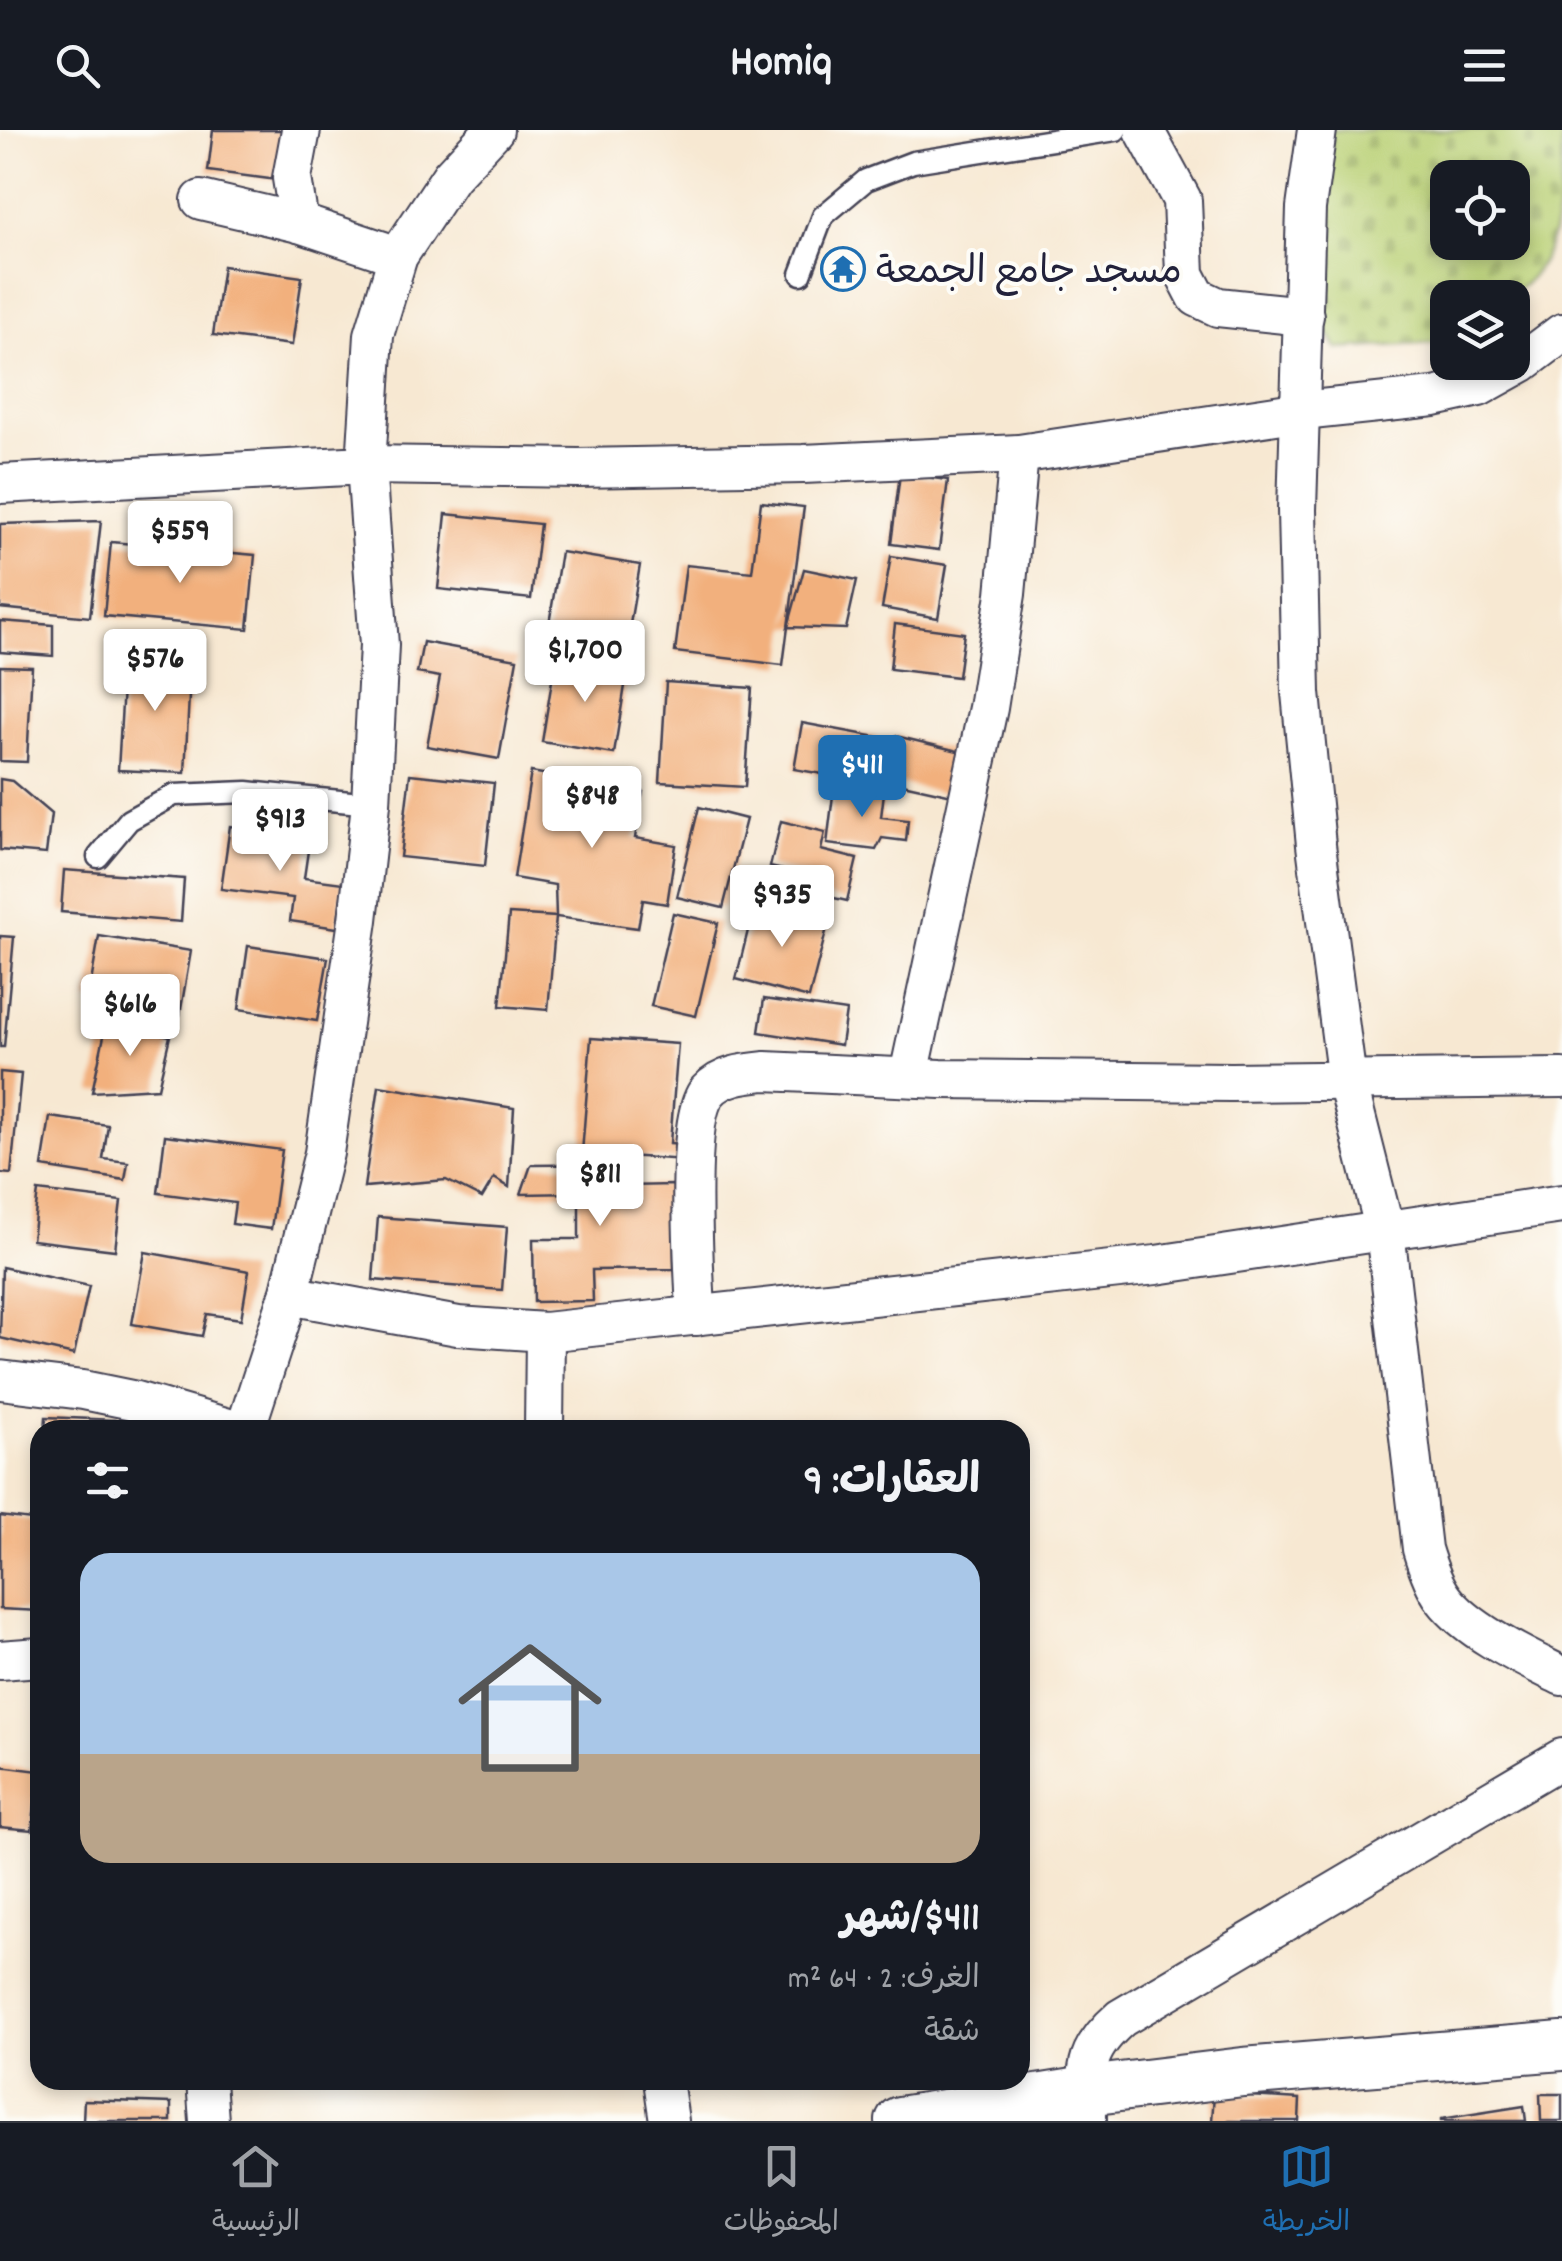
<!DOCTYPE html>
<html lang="ar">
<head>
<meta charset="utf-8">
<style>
  :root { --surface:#171b24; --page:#20242c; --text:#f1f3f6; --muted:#9ea1a6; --line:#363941; --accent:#1f6fb2 }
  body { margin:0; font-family:Dekko,"Playpen Sans Arabic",sans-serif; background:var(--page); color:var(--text); direction:rtl; height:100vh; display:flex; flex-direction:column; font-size:38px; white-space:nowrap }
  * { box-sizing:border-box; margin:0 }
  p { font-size:32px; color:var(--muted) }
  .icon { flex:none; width:55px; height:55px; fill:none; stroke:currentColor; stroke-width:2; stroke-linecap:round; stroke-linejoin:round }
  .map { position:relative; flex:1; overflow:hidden; direction:ltr }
  .side { position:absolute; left:30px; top:1290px; width:1000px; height:670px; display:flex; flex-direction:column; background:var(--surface); border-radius:30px; box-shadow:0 5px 15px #0003; direction:rtl }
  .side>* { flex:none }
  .tools { position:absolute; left:1430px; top:30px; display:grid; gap:20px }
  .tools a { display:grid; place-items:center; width:100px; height:100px; border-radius:20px; background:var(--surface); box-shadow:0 5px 15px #0003; font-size:50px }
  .price { position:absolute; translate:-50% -85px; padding:0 22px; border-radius:10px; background:#fff; color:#222; font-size:32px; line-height:65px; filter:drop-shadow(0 2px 5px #0008) }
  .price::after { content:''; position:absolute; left:50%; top:60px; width:30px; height:22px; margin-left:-15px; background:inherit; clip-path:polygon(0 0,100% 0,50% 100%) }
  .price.current { background:var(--accent); color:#fff }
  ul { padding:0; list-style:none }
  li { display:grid; align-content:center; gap:20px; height:530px; padding:0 50px }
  li span { display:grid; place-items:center; height:310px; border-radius:30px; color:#555 }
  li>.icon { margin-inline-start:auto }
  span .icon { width:180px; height:180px; fill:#fffc; stroke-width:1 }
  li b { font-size:42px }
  h2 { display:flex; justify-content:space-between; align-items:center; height:120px; padding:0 50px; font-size:42px }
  header { display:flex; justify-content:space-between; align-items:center; height:130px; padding:0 50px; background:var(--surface); font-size:45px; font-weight:700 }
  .dock { display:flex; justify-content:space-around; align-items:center; height:140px; border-top:2px solid var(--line); background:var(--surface); font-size:28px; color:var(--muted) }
  .dock a { display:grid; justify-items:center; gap:5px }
  .dock .current { color:var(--accent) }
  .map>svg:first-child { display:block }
  .cemetery { fill:url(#cemetery-stones); stroke:#6e7958; stroke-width:2.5; fill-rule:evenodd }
  .building { fill:#f2b07d }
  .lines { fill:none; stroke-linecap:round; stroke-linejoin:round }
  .service-casing { stroke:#424052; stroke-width:25 }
  .minor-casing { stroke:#424052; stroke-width:42 }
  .tertiary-casing { stroke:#424052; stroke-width:52 }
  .service { stroke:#fff; stroke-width:20 }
  .minor { stroke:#fff; stroke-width:38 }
  .tertiary { stroke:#fff; stroke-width:48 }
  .labels { text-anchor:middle; stroke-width:8; stroke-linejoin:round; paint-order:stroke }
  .poi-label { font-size:38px; fill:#22223b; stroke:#fdfcf7; text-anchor:start }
</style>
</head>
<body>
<header><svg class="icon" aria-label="menu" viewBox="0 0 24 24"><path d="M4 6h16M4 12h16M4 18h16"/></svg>Homiq<svg class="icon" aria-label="search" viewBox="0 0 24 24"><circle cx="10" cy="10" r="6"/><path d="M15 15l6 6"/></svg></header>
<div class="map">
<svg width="1562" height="1991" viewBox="0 0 1562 1991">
  <defs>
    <pattern id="cemetery-stones" width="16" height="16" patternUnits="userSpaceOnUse" patternTransform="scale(2.5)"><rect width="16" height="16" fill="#b9d074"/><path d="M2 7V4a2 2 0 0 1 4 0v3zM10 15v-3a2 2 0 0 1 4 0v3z" fill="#9fb265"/></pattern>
  </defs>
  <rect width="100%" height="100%" fill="#fdfcf7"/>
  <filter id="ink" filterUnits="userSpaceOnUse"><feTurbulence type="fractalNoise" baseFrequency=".01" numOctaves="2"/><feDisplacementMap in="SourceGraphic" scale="20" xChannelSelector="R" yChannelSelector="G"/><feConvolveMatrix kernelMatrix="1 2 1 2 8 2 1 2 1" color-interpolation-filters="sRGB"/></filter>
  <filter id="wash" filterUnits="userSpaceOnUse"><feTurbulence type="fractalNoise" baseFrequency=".0048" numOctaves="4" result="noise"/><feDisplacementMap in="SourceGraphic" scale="40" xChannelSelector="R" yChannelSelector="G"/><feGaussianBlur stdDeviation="2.25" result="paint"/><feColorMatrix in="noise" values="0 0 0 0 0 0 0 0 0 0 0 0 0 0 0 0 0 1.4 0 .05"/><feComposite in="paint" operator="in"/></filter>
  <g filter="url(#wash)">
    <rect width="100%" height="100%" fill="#f7e8d2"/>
    <path class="cemetery" d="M 1324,0 L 1562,0 C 1562,57 1562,137 1509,165 C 1493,173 1465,167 1448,168 L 1447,205 L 1436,213 L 1338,219 L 1321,192 ZM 1448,48 L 1512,48 L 1512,112 L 1448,112 Z"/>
    <g id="blocks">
      <g class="building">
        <polygon points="213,0 292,0 285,51 208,41"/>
        <polygon points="223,136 302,147 292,215 213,205"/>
        <polygon points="900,344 948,350 939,420 891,414"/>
        <polygon points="761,372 804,377 788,497 804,439 857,450 846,499 788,497 783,535 675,522 686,435 752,442"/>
        <polygon points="446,384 540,394 531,469 438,459"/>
        <polygon points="101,391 90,487 0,478 0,394"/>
        <polygon points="111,412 255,425 248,499 104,486"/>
        <polygon points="561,422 640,435 626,518 547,506"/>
        <polygon points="891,426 947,435 938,488 882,478"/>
        <polygon points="0,491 53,495 53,526 0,522"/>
        <polygon points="895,494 964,503 958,547 890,539"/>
        <polygon points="423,512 517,529 499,629 427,616 440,547 417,543"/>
        <polygon points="125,524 191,527 185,643 118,640"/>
        <polygon points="556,526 628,537 614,624 542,612"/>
        <polygon points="0,536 32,537 27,632 0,631"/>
        <polygon points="666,552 752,558 745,657 660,652"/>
        <polygon points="802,593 877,607 868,652 794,639"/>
        <polygon points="896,606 962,622 952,665 885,650"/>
        <polygon points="531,642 643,661 635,708 676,715 667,774 643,770 638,798 556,787 555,755 514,748"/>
        <polygon points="410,644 494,653 485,736 400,727"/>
        <polygon points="0,649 12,651 51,684 46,724 0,720"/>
        <polygon points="834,657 884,663 881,687 908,690 906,711 882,708 876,720 827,714"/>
        <polygon points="699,677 746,689 723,778 677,767"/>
        <polygon points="781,691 825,702 821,720 857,729 847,771 808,762 812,747 770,737"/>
        <polygon points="230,696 310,707 304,748 343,753 337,798 290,791 293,768 221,759"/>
        <polygon points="64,740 184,749 181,792 61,782"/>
        <polygon points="755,772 829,790 809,868 736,849"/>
        <polygon points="673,783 718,793 696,886 651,876"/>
        <polygon points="509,784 556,787 548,880 500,876"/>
        <polygon points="0,806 14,807 4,917 0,917"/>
        <polygon points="99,806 191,821 180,885 88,870"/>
        <polygon points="248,816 328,828 317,891 239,879"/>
        <polygon points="764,869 846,881 841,915 759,902"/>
        <polygon points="107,892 170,906 158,958 92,962"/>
        <polygon points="591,908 678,914 670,1013 686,1014 685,1030 582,1023"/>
        <polygon points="0,942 21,944 11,1044 0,1043"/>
        <polygon points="379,956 514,978 509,1057 494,1048 482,1068 446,1050 364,1057"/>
        <polygon points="50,987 108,995 103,1029 128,1032 125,1050 42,1037"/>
        <polygon points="165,1005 282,1020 271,1099 232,1094 235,1073 158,1063"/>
        <polygon points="625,1034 625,1056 673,1055 674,1139 592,1140 593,1171 534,1172 533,1109 579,1109 579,1063 521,1064 531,1035"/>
        <polygon points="38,1061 121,1071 115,1120 32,1110"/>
        <polygon points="378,1087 507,1097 502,1160 373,1150"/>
        <polygon points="145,1122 249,1141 241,1189 207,1184 202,1206 132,1194"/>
        <polygon points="2,1137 89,1156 74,1225 0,1208"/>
        <polygon points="46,1287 115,1290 115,1300 45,1300"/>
        <polygon points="0,1386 40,1391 40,1481 0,1479"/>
        <polygon points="0,1636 39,1641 32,1700 0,1697"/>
        <polygon points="37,1794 40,1794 40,1850 34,1850"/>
        <polygon points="1214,1964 1300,1969 1299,1991 1212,1991"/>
        <polygon points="1540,1964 1562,1964 1562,1991 1541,1991"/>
        <polygon points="84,1970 171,1973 171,1991 83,1991"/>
        <polygon points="1524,1976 1526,1991 1441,1991 1441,1989"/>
      </g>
    </g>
  </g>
  <g filter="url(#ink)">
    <use href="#blocks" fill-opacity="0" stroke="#424052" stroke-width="2.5"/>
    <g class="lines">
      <g class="service-casing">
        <g id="service">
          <polyline points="801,144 823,86 866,50 913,32 1116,0"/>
          <polyline points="98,727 129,690 174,665 247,662 371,674"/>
        </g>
      </g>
      <g class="minor-casing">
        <g id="minor">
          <polyline points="1144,0 1182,70 1185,144 1197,167 1218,177 1304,186"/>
          <path d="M 1317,0 L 1306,78 L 1297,380 L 1301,563 L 1316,715 L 1347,951 L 1385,1101 L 1422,1419 C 1427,1436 1433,1454 1444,1469 C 1469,1502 1526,1528 1562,1546"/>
          <polyline points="201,70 299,93 398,126"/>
          <polyline points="299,93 292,48 301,0"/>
          <polyline points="0,354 366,335 578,338 803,334 1019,324 1302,281 1434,267 1479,257 1522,233 1562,203"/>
          <polyline points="909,945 988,578 1006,464 1019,324"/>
          <polyline points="289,1165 458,1196 545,1202 1156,1135 1562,1074"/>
          <path d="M 696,1186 C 695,1144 683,990 708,961 C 722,945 745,943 765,941 L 941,949 L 1231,952 L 1562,948"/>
          <polyline points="0,1250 83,1260 132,1270 235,1300"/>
          <polyline points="245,1300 289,1165 324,1023 358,790 371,674 379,515 366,335 374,205 398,126 451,46 494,0"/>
          <polyline points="544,1300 545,1202"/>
          <polyline points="0,1530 40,1527"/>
          <polyline points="206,1950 209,1991"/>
          <polyline points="663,1950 669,1991"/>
          <path d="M 1087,1991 C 1087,1941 1081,1923 1121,1888 L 1562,1628"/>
        </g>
      </g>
      <g class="tertiary-casing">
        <polyline id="tertiary" points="900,1991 1087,1961 1243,1942 1562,1916"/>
      </g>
      <use href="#service" class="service"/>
      <use href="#minor" class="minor"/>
      <use href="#tertiary" class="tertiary"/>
    </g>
  </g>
  <defs>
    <g id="temple-ring" transform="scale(2.25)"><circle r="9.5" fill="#fdfcf7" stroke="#1f6fb2" stroke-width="1.5"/><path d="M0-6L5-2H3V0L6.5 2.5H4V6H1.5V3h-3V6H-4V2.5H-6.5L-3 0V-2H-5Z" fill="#1f6fb2"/></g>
  </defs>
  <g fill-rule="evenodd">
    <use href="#temple-ring" x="843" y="139"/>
  </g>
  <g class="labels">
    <g class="poi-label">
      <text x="876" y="152">مسجد جامع الجمعة</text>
    </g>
  </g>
</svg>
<div class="tools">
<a><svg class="icon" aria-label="locate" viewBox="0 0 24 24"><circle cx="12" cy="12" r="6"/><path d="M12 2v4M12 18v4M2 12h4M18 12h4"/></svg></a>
<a><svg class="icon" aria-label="layers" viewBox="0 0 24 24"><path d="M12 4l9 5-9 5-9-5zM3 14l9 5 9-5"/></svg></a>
</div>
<b class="price" style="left:180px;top:456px">$559</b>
<b class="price" style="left:585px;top:575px">$1,700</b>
<b class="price" style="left:155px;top:584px">$576</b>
<b class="price current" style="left:862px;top:690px">$411</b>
<b class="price" style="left:592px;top:721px">$848</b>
<b class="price" style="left:280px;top:744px">$913</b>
<b class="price" style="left:782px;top:820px">$935</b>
<b class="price" style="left:130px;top:929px">$616</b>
<b class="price" style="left:600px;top:1099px">$811</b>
<section class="side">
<h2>العقارات: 9<svg class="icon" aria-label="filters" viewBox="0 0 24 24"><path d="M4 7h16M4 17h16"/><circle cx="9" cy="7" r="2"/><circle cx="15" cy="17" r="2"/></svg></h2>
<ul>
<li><span style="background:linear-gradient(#a9c7e8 65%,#b9a48a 0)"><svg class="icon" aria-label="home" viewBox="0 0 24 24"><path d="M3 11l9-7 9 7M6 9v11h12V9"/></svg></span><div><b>$411/شهر</b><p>الغرف: 2 · 64 m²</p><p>شقة</p></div></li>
</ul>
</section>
</div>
<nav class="dock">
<a class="current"><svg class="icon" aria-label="map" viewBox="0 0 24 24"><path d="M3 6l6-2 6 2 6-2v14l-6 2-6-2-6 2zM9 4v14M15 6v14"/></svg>الخريطة</a>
<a><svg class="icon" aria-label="saved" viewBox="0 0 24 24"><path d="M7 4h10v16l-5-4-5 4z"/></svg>المحفوظات</a>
<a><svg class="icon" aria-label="home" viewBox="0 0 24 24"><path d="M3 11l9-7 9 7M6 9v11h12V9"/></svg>الرئيسية</a>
</nav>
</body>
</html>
